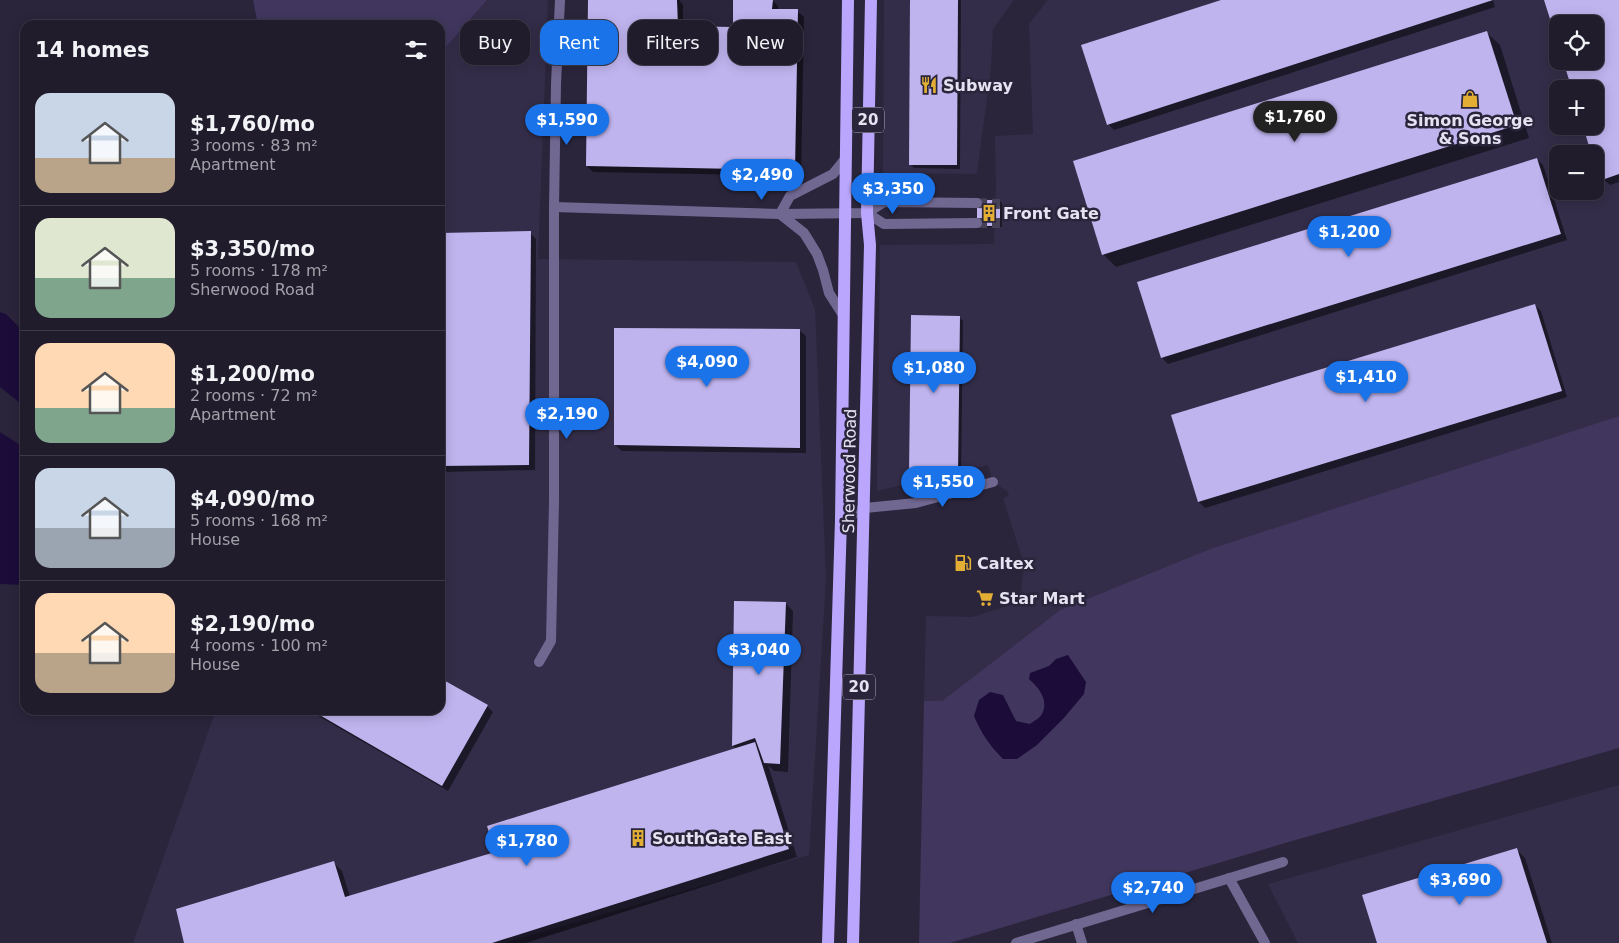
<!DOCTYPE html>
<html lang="en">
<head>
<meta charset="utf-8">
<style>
  :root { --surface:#201c2c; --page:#2d2938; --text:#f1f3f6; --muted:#a2a1a9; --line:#3d3a48; --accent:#1a73e8 }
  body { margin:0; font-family:"DejaVu Sans",sans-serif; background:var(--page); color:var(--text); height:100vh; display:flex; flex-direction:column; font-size:19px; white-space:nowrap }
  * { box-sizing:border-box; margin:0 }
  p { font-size:16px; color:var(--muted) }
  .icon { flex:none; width:28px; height:28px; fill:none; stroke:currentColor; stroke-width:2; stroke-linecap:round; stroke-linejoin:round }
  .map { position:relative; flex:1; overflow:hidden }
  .panel { position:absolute; left:20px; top:20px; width:425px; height:695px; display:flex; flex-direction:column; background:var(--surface); border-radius:15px; box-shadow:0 2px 12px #0003,0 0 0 1px var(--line) }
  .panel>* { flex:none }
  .banner { position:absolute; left:460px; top:20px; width:475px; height:45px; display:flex; gap:10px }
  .tools { position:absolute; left:1549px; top:15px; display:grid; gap:10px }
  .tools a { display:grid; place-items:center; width:55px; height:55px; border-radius:10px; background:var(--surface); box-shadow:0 2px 12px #0003,0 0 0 1px var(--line); font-size:25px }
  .price { position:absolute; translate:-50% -42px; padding:0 11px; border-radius:18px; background:var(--accent); color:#fff; font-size:16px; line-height:32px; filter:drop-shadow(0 1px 2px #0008) }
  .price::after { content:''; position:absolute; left:50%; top:30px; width:15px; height:11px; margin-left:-8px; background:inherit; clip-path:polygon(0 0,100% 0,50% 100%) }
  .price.active { background:#222; color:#fff }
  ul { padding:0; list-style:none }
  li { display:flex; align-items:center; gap:15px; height:125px; padding:0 15px }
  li+li { border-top:1px solid var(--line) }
  li span { display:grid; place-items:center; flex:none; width:140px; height:100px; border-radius:15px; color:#555 }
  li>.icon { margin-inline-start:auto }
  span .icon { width:60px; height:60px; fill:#fffc; stroke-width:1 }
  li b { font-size:21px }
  h2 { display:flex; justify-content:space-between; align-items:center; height:60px; padding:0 15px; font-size:21px }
  .pill { padding:0 18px; border-radius:15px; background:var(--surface); box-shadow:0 2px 12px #0003,0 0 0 1px var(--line); font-size:18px; line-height:45px }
  .pill.active { background:var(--accent); color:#fff }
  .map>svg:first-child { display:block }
  .built { fill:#342d49; fill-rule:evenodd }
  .green { fill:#41375e }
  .water { fill:#1c0c3a }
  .shadow { fill:#0007 }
  .building { fill:#c0b4ef }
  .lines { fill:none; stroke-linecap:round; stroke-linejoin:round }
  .minor-tunnel { stroke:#464156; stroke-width:10; stroke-dasharray:10 5; stroke-linecap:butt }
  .minor { stroke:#716892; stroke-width:10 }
  .primary { stroke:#baa7fd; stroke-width:12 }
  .labels { text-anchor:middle; stroke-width:5; stroke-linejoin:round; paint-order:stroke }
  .shield { fill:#2a253b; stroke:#ada9ba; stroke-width:1 }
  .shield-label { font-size:15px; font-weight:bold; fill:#e5e2f1 }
  .poi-label { font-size:16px; font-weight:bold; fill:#e5e2f1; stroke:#2a253b; text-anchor:start }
  .street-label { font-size:16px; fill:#e5e2f1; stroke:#2a253b }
</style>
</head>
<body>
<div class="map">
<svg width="1619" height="943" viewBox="0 0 1619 943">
  <rect width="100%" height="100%" fill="#2a253b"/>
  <g class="built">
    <polygon points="487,0 548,0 538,259 796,262 815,309 826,579 809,855 504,943 133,943 216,710 440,710 440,54"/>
    <polygon points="884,0 1014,0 993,29 991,67 977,174 883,173"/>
    <path d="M 1050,0 L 1619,0 L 1619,416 L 1210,549 L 1060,610 L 942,701 L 924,701 L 926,616 L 972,617 L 1020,602 L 1024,564 L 1003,498 L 1009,496 L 1007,491 L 993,482 L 988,465 L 877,491 L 880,245 L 994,244 L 996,187 L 995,136 L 1033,134 L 1029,24 L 1047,1 ZM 1558,24 L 1595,24 L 1595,61 L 1558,61 ZM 1558,89 L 1595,89 L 1595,126 L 1558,126 ZM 1558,154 L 1595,154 L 1595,191 L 1558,191 Z"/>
    <polygon points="1619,785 1619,943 1298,943 1268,884"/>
  </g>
  <g class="green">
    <polygon points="253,0 487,0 440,54 440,25 258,25"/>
    <polygon points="1619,416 1619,748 1292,841 950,943 919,943 924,701 942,701 1060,610 1210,549"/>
  </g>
  <g class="water">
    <polygon points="0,312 6,314 25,333 25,407 0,387"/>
    <polygon points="0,432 25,448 25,585 0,584"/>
    <path d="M 1068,655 L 1086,682 L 1084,694 L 1063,719 L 1037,745 L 1017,759 L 1003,759 C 990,746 981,733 974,716 L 979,700 L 990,692 L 1003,695 L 1016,721 L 1030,724 C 1034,721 1040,718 1042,714 C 1049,700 1039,688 1029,679 L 1030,673 L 1049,666 L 1056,659 Z"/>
  </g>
  <g class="shadow">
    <polygon points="589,0 679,0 683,5 683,27 734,28 735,0 772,0 778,6 778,10 797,11 804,17 801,176 593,172 587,166"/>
    <polygon points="911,0 961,0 960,169 914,168 910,164"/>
    <polygon points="1225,0 1493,0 1495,7 1114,130 1108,124"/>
    <polygon points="1546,0 1619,0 1619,182 1610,185 1603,179 1599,159 1592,152 1595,126 1595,24 1558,24 1558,39"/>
    <polygon points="1487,33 1500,45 1529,138 1116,267 1103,254"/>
    <polygon points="1537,159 1543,165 1567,240 1168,364 1162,358"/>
    <polygon points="1000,201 1002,203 1002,227 980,227"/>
    <polygon points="530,233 536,239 535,470 440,472 440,234"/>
    <polygon points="1534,305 1541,311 1567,397 1205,508 1199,502 1173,416"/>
    <polygon points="959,317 963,321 961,477 914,476 910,472"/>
    <polygon points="799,330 806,336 806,453 622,451 615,445"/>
    <polygon points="736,602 785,603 793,611 788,772 774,771 768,765 797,857 526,943 185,943 334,863 342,871 350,897 496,853 737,749 733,746"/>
    <polygon points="440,679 487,706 493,712 448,791 308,710 440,710"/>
    <polygon points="1517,850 1525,858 1552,943 1378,943"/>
  </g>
  <g class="building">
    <polygon points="588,0 677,0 678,26 733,27 733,0 773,0 772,9 798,9 795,170 586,166"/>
    <polygon points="910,0 958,0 957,165 909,165"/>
    <polygon points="1221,0 1493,0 1107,125 1081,45"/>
    <polygon points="1544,0 1619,0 1619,174 1602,180 1596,152 1591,153 1583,126 1595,126 1595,89 1572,89 1563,61 1595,61 1595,24 1558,24 1557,41"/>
    <polygon points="1487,31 1517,125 1102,255 1073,161"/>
    <polygon points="1537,158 1561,234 1161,358 1137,282"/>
    <rect x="977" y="200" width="23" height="26"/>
    <polygon points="531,231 529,465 440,466 440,233"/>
    <polygon points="1535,304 1562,391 1198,502 1171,415"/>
    <polygon points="911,315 960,316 958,474 909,473"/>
    <polygon points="614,328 800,329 800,448 614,445"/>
    <polygon points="734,601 786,602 780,764 764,763 755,738 732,746"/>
    <polygon points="440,678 488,705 442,786 311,710 440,710"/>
    <polygon points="755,742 789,849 492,943 184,943 176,909 334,861 345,897 495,852 487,826"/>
    <polygon points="1517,848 1547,943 1377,943 1362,895"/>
  </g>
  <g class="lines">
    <g class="minor-tunnel">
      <polyline points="977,203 1000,204"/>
      <polyline points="977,223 1000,223"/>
    </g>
    <g class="minor">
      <polyline points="554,207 780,214 867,213 884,202 977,203"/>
      <polyline points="867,213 884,224 977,223"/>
      <polyline points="780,214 804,233 817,254 823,270 829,293 843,315"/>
      <polyline points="780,214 790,196 833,174 846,158"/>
      <polyline points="841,520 865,508 916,503 993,482"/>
      <polyline points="539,662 551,641 554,501 554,207 556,84 560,0"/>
      <polyline points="1229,878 1265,943"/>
      <polyline points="1076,924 1082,943"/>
      <polyline points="1016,943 1283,862"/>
    </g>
    <g class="primary">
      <polyline points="828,943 841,520 848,0"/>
      <polyline points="853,943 870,245 867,213 871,0"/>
    </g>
  </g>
  <defs>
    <g id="restaurant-bare" transform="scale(1.35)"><path d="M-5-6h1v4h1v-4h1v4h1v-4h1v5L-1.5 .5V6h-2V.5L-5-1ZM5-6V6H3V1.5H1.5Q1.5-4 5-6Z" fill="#e3ae34" stroke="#2a253b" stroke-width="2.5" paint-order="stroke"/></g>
    <g id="shop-bare" transform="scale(1.35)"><path d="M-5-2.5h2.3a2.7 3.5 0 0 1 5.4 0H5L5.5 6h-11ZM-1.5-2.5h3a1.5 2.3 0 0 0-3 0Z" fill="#e3ae34" stroke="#2a253b" stroke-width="2.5" paint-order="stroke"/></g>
    <g id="building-bare" transform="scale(1.35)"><path d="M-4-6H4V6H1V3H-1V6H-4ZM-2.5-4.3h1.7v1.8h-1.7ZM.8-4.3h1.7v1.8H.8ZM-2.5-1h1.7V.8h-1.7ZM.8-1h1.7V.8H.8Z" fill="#e3ae34" stroke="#2a253b" stroke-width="2.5" paint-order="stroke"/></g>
    <g id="fuel-bare" transform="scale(1.35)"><path d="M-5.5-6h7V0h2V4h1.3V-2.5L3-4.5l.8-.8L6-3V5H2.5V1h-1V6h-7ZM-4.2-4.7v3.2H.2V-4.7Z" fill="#e3ae34" stroke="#2a253b" stroke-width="2.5" paint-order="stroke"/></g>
    <g id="supermarket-bare" transform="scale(1.35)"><path d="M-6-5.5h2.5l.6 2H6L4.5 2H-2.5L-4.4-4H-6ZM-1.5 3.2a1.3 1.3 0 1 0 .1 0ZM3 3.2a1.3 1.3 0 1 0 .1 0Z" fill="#e3ae34" stroke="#2a253b" stroke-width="2.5" paint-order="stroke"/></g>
  </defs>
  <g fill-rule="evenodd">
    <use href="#restaurant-bare" x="929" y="85"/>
    <use href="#shop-bare" x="1470" y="99"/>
    <use href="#building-bare" x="989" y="213"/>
    <use href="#fuel-bare" x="963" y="563"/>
    <use href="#supermarket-bare" x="985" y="598"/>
    <use href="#building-bare" x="638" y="838"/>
  </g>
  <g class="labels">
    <g class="shield">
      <rect x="852" y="107.5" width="32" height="25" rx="4"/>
      <rect x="843" y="674.5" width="32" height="25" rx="4"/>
    </g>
    <g class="shield-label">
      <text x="868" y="125">20</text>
      <text x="859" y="692">20</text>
    </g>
    <g class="poi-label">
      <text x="943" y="91">Subway</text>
      <text x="1470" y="126" text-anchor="middle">Simon George<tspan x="1470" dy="18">&amp; Sons</tspan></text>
      <text x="1003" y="219">Front Gate</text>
      <text x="977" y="569">Caltex</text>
      <text x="999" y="604">Star Mart</text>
      <text x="652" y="844">SouthGate East</text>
    </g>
    <g class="street-label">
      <text transform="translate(849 471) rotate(-89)" y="6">Sherwood Road</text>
    </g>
  </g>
</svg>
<div class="tools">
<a><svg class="icon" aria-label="locate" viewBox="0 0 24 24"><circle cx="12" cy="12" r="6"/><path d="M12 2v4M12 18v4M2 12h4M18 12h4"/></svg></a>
<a>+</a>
<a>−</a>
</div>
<b class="price active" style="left:1295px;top:143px">$1,760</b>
<b class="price" style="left:567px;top:146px">$1,590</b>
<b class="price" style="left:762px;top:201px">$2,490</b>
<b class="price" style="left:893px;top:215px">$3,350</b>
<b class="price" style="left:1349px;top:258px">$1,200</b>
<b class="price" style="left:707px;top:388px">$4,090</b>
<b class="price" style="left:934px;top:394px">$1,080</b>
<b class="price" style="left:1366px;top:403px">$1,410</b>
<b class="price" style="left:567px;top:440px">$2,190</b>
<b class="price" style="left:943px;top:508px">$1,550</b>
<b class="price" style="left:759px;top:676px">$3,040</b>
<b class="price" style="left:527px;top:867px">$1,780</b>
<b class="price" style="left:1460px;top:906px">$3,690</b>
<b class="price" style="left:1153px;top:914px">$2,740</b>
<div class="banner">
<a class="pill">Buy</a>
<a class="pill active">Rent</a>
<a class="pill">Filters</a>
<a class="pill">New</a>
</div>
<section class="panel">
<h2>14 homes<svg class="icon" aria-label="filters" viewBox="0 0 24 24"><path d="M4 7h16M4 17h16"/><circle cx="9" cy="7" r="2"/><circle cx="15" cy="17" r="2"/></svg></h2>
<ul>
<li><span style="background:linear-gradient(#c9d6e8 65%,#b9a48a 0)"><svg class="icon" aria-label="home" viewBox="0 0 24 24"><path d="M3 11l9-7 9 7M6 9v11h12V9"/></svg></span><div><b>$1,760/mo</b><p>3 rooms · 83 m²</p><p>Apartment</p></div></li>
<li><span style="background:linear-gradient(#dfe7d0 60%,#7fa58c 0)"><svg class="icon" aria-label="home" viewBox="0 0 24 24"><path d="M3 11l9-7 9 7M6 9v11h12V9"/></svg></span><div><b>$3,350/mo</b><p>5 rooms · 178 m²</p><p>Sherwood Road</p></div></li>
<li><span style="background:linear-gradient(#ffd9b3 65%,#7fa58c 0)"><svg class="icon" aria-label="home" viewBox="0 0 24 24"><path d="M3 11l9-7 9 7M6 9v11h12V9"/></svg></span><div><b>$1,200/mo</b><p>2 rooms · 72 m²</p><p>Apartment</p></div></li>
<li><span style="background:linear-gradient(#c9d6e8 60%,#9aa5b1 0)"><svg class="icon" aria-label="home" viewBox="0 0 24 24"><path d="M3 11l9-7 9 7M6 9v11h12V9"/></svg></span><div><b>$4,090/mo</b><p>5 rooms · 168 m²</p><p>House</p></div></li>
<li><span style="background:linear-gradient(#ffd9b3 60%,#b9a48a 0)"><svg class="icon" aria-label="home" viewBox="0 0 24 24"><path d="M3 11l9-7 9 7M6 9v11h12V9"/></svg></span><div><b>$2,190/mo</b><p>4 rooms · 100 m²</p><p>House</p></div></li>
</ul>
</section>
</div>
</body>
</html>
